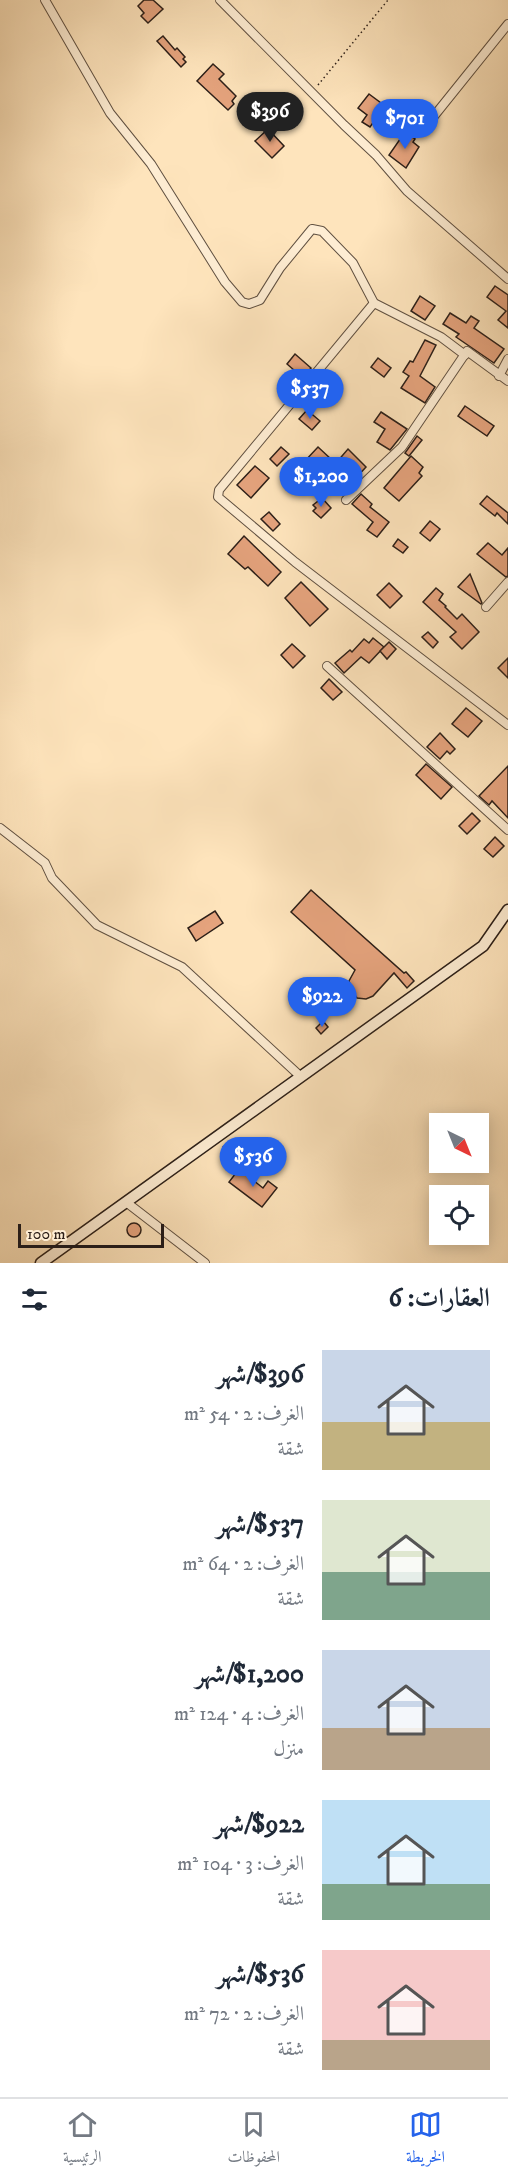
<!DOCTYPE html>
<html lang="ar">
<head>
<meta charset="utf-8">
<style>
  :root { --surface:#fff; --page:#f6f6f7; --text:#1f2937; --muted:#747a83; --line:#e0e1e3; --accent:#2563eb }
  body { margin:0; font-family:"IM FELL DW Pica",Amiri,serif; background:var(--page); color:var(--text); direction:rtl; height:100vh; display:flex; flex-direction:column; font-size:22px; white-space:nowrap }
  * { box-sizing:border-box; margin:0 }
  p { font-size:20px; color:var(--muted) }
  .icon { flex:none; width:33px; height:33px; fill:none; stroke:currentColor; stroke-width:2; stroke-linecap:round; stroke-linejoin:round }
  .map { position:relative; height:1263px; overflow:hidden; direction:ltr }
  .details { display:flex; flex-direction:column; background:var(--surface); flex:1 }
  .details>* { flex:none }
  .needle { width:39px; rotate:137deg }
  .controls { position:absolute; left:429px; top:1113px; display:grid; gap:12px }
  .controls a { display:grid; place-items:center; width:60px; height:60px; border-radius:0px; background:var(--surface); box-shadow:0 3px 15px #0003; font-size:30px }
  .scale { position:absolute; left:18px; bottom:15px; width:146px; box-sizing:border-box; padding-left:6px; border:3px solid #2c1f18; border-top:0; font-size:16px; line-height:21px; white-space:nowrap; color:#2c1f18; -webkit-text-stroke:4px #feedd3; paint-order:stroke }
  .price { position:absolute; translate:-50% -51px; padding:0 14px; border-radius:21px; background:var(--accent); color:#fff; font-size:20px; line-height:39px; filter:drop-shadow(0 2px 3px #0008) }
  .price::after { content:''; position:absolute; left:50%; top:36px; width:18px; height:14px; margin-left:-9px; background:inherit; clip-path:polygon(0 0,100% 0,50% 100%) }
  .price.active { background:#222; color:#fff }
  ul { padding:0; list-style:none }
  li { display:flex; align-items:center; gap:18px; height:150px; padding:0 18px }
  li span { display:grid; place-items:center; flex:none; width:168px; height:120px; border-radius:0px; color:#555 }
  li>.icon { margin-inline-start:auto }
  span .icon { width:72px; height:72px; fill:#fffc; stroke-width:1 }
  li b { font-size:26px }
  h2 { display:flex; justify-content:space-between; align-items:center; height:72px; padding:0 18px; font-size:26px }
  .tab-bar { display:flex; justify-content:space-around; align-items:center; height:84px; border-top:2px solid var(--line); background:var(--surface); font-size:16px; color:var(--muted) }
  .tab-bar a { display:grid; justify-items:center; gap:3px }
  .tab-bar .active { color:var(--accent) }
  .map>svg:first-child { display:block }
  .building { fill:#e5a37d; stroke:#2c1f18; stroke-width:1.5 }
  .lines { fill:none; stroke-linecap:round; stroke-linejoin:round }
  .street-casing { stroke:#605041; stroke-width:10 }
  .secondary-casing { stroke:#2c1f18; stroke-width:13 }
  .path { stroke:#2c1f18; stroke-width:1.5; stroke-dasharray:1.5 3; stroke-linecap:butt }
  .street { stroke:#feedd3; stroke-width:8 }
  .secondary { stroke:#feedd3; stroke-width:10 }
</style>
</head>
<body>
<div class="map">
<svg width="508" height="1263" viewBox="0 0 508 1263">
  <rect width="100%" height="100%" fill="#fee4bc"/>
  <filter id="stains"><feTurbulence type="fractalNoise" baseFrequency=".00333" numOctaves="4"/><feColorMatrix values="0 0 0 0 .2 0 0 0 0 .09 0 0 0 0 .02 0 0 0 .5 -.17"/></filter>
  <radialGradient id="worn" r=".72"><stop offset=".6" stop-color="#630" stop-opacity="0"/><stop offset="1" stop-color="#630" stop-opacity=".3"/></radialGradient>
  <g class="building">
    <polygon points="144,0 153,0 163,9 148,23 141,16 144,13 138,6"/>
    <polygon points="163,36 175,50 177,48 185,57 183,59 186,62 181,67 157,41"/>
    <polygon points="213,64 224,74 219,79 236,96 232,101 234,104 228,110 197,81"/>
    <polygon points="369,94 385,106 370,127 362,122 367,115 358,108"/>
    <polygon points="268,129 284,146 272,158 255,141"/>
    <polygon points="405,132 415,139 413,142 419,147 406,168 389,155"/>
    <polygon points="495,286 508,295 508,328 498,320 506,311 487,297"/>
    <polygon points="420,296 435,306 425,320 411,311"/>
    <polygon points="450,313 466,323 471,316 479,321 474,328 504,349 494,363 456,337 459,334 443,324"/>
    <polygon points="425,340 436,345 420,376 435,387 425,403 401,388 409,376 403,372 410,361 413,362"/>
    <polygon points="295,354 311,368 303,378 287,364"/>
    <polygon points="378,358 391,368 384,377 371,367"/>
    <polygon points="331,387 337,391 329,400 324,396"/>
    <polygon points="465,406 494,426 487,436 458,416"/>
    <polygon points="307,410 320,421 312,430 299,419"/>
    <polygon points="381,412 407,429 390,450 377,442 385,429 374,422"/>
    <polygon points="417,436 422,440 409,456 405,453"/>
    <polygon points="281,447 289,454 277,466 270,459"/>
    <polygon points="318,447 332,460 316,476 304,462"/>
    <polygon points="348,449 366,467 354,480 336,463"/>
    <polygon points="411,456 423,467 419,473 422,476 399,501 384,488"/>
    <polygon points="255,466 269,478 251,498 237,485"/>
    <polygon points="361,494 372,504 370,507 389,522 377,537 367,530 373,522 352,504"/>
    <polygon points="487,496 508,513 508,524 497,513 495,516 480,504"/>
    <polygon points="322,498 331,508 321,518 313,511 316,508 313,505"/>
    <polygon points="269,512 280,524 273,531 261,519"/>
    <polygon points="430,521 440,529 430,541 420,533"/>
    <polygon points="244,536 281,572 268,586 248,567 245,569 228,554"/>
    <polygon points="398,539 408,547 403,553 393,546"/>
    <polygon points="488,543 502,555 508,548 508,576 506,577 477,554"/>
    <polygon points="470,574 482,603 481,604 458,587"/>
    <polygon points="301,582 328,609 310,626 285,598"/>
    <polygon points="389,583 402,596 390,608 377,595"/>
    <polygon points="436,588 443,594 439,600 446,606 445,607 457,619 462,614 479,632 462,649 450,637 456,632 423,602"/>
    <polygon points="428,632 438,642 433,648 422,637"/>
    <polygon points="373,638 384,647 369,663 361,657 344,673 335,663 350,650 352,652 364,639 369,643"/>
    <polygon points="389,642 396,649 387,659 380,651"/>
    <polygon points="292,644 305,656 293,668 281,655"/>
    <polygon points="508,658 508,678 498,668"/>
    <polygon points="329,679 342,692 333,700 321,688"/>
    <polygon points="466,708 482,721 468,737 452,724"/>
    <polygon points="440,733 455,749 450,754 447,751 440,759 427,747"/>
    <polygon points="426,764 452,787 441,799 416,775"/>
    <polygon points="508,766 508,818 492,801 489,805 479,796"/>
    <polygon points="472,813 480,821 467,834 459,826"/>
    <polygon points="495,837 504,846 493,857 484,849"/>
    <polygon points="311,890 404,973 406,972 414,981 407,988 394,973 373,996 366,999 357,998 352,991 349,981 355,970 291,912"/>
    <polygon points="215,911 223,923 196,941 188,928"/>
    <polygon points="323,1021 328,1027 321,1034 316,1028"/>
    <polygon points="230,1142 239,1149 234,1156 223,1147"/>
    <polygon points="239,1169 263,1188 268,1181 277,1188 262,1207 229,1182"/>
    <circle cx="134" cy="1230" r="7"/>
  </g>
  <g class="lines">
    <g class="street-casing">
      <g id="street">
        <polyline points="45,0 110,113 151,164 225,282 242,302 249,304 260,300 280,268 312,229 322,231 353,263 374,303 441,337 465,355"/>
        <polyline points="220,0 344,125 376,155 407,191 508,279"/>
        <polyline points="422,131 508,24"/>
        <polyline points="374,303 219,490 218,497 295,562 508,725"/>
        <polyline points="499,376 508,359"/>
        <polyline points="346,500 402,447 467,351 508,381"/>
        <polyline points="486,607 508,582"/>
        <polyline points="327,666 508,830"/>
        <polyline points="0,828 45,863 52,878 97,925 182,967 300,1076"/>
        <polyline points="126,1202 205,1263"/>
      </g>
    </g>
    <g class="secondary-casing">
      <polyline id="secondary" points="41,1263 483,946 508,910"/>
    </g>
    <polyline class="path" points="318,85 388,0"/>
    <use href="#street" class="street"/>
    <use href="#secondary" class="secondary"/>
  </g>
  <rect width="100%" height="100%" filter="url(#stains)"/>
  <rect width="100%" height="100%" fill="url(#worn)"/>
</svg>
<div class="controls">
<a><svg class="needle" viewBox="-14 -14 28 28"><path d="M0-13l5 13h-10z" fill="#e53935"/><path d="M0 13l5-13h-10z" fill="#747a83"/></svg></a>
<a><svg class="icon" aria-label="locate" viewBox="0 0 24 24"><circle cx="12" cy="12" r="6"/><path d="M12 2v4M12 18v4M2 12h4M18 12h4"/></svg></a>
</div>
<div class="scale">100 m</div>
<b class="price active" style="left:270px;top:143px">$396</b>
<b class="price" style="left:405px;top:150px">$701</b>
<b class="price" style="left:310px;top:420px">$537</b>
<b class="price" style="left:321px;top:508px">$1,200</b>
<b class="price" style="left:322px;top:1028px">$922</b>
<b class="price" style="left:253px;top:1188px">$536</b>
</div>
<section class="details">
<h2>العقارات: 6<svg class="icon" aria-label="filters" viewBox="0 0 24 24"><path d="M4 7h16M4 17h16"/><circle cx="9" cy="7" r="2"/><circle cx="15" cy="17" r="2"/></svg></h2>
<ul>
<li><span style="background:linear-gradient(#c9d6e8 60%,#c2b280 0)"><svg class="icon" aria-label="home" viewBox="0 0 24 24"><path d="M3 11l9-7 9 7M6 9v11h12V9"/></svg></span><div><b>$396/شهر</b><p>الغرف: 2 · 54 m²</p><p>شقة</p></div></li>
<li><span style="background:linear-gradient(#dfe7d0 60%,#7fa58c 0)"><svg class="icon" aria-label="home" viewBox="0 0 24 24"><path d="M3 11l9-7 9 7M6 9v11h12V9"/></svg></span><div><b>$537/شهر</b><p>الغرف: 2 · 64 m²</p><p>شقة</p></div></li>
<li><span style="background:linear-gradient(#c9d6e8 65%,#b9a48a 0)"><svg class="icon" aria-label="home" viewBox="0 0 24 24"><path d="M3 11l9-7 9 7M6 9v11h12V9"/></svg></span><div><b>$1,200/شهر</b><p>الغرف: 4 · 124 m²</p><p>منزل</p></div></li>
<li><span style="background:linear-gradient(#bfe0f5 70%,#7fa58c 0)"><svg class="icon" aria-label="home" viewBox="0 0 24 24"><path d="M3 11l9-7 9 7M6 9v11h12V9"/></svg></span><div><b>$922/شهر</b><p>الغرف: 3 · 104 m²</p><p>شقة</p></div></li>
<li><span style="background:linear-gradient(#f6c9c9 75%,#b9a48a 0)"><svg class="icon" aria-label="home" viewBox="0 0 24 24"><path d="M3 11l9-7 9 7M6 9v11h12V9"/></svg></span><div><b>$536/شهر</b><p>الغرف: 2 · 72 m²</p><p>شقة</p></div></li>
</ul>
</section>
<nav class="tab-bar">
<a class="active"><svg class="icon" aria-label="map" viewBox="0 0 24 24"><path d="M3 6l6-2 6 2 6-2v14l-6 2-6-2-6 2zM9 4v14M15 6v14"/></svg>الخريطة</a>
<a><svg class="icon" aria-label="saved" viewBox="0 0 24 24"><path d="M7 4h10v16l-5-4-5 4z"/></svg>المحفوظات</a>
<a><svg class="icon" aria-label="home" viewBox="0 0 24 24"><path d="M3 11l9-7 9 7M6 9v11h12V9"/></svg>الرئيسية</a>
</nav>
</body>
</html>
